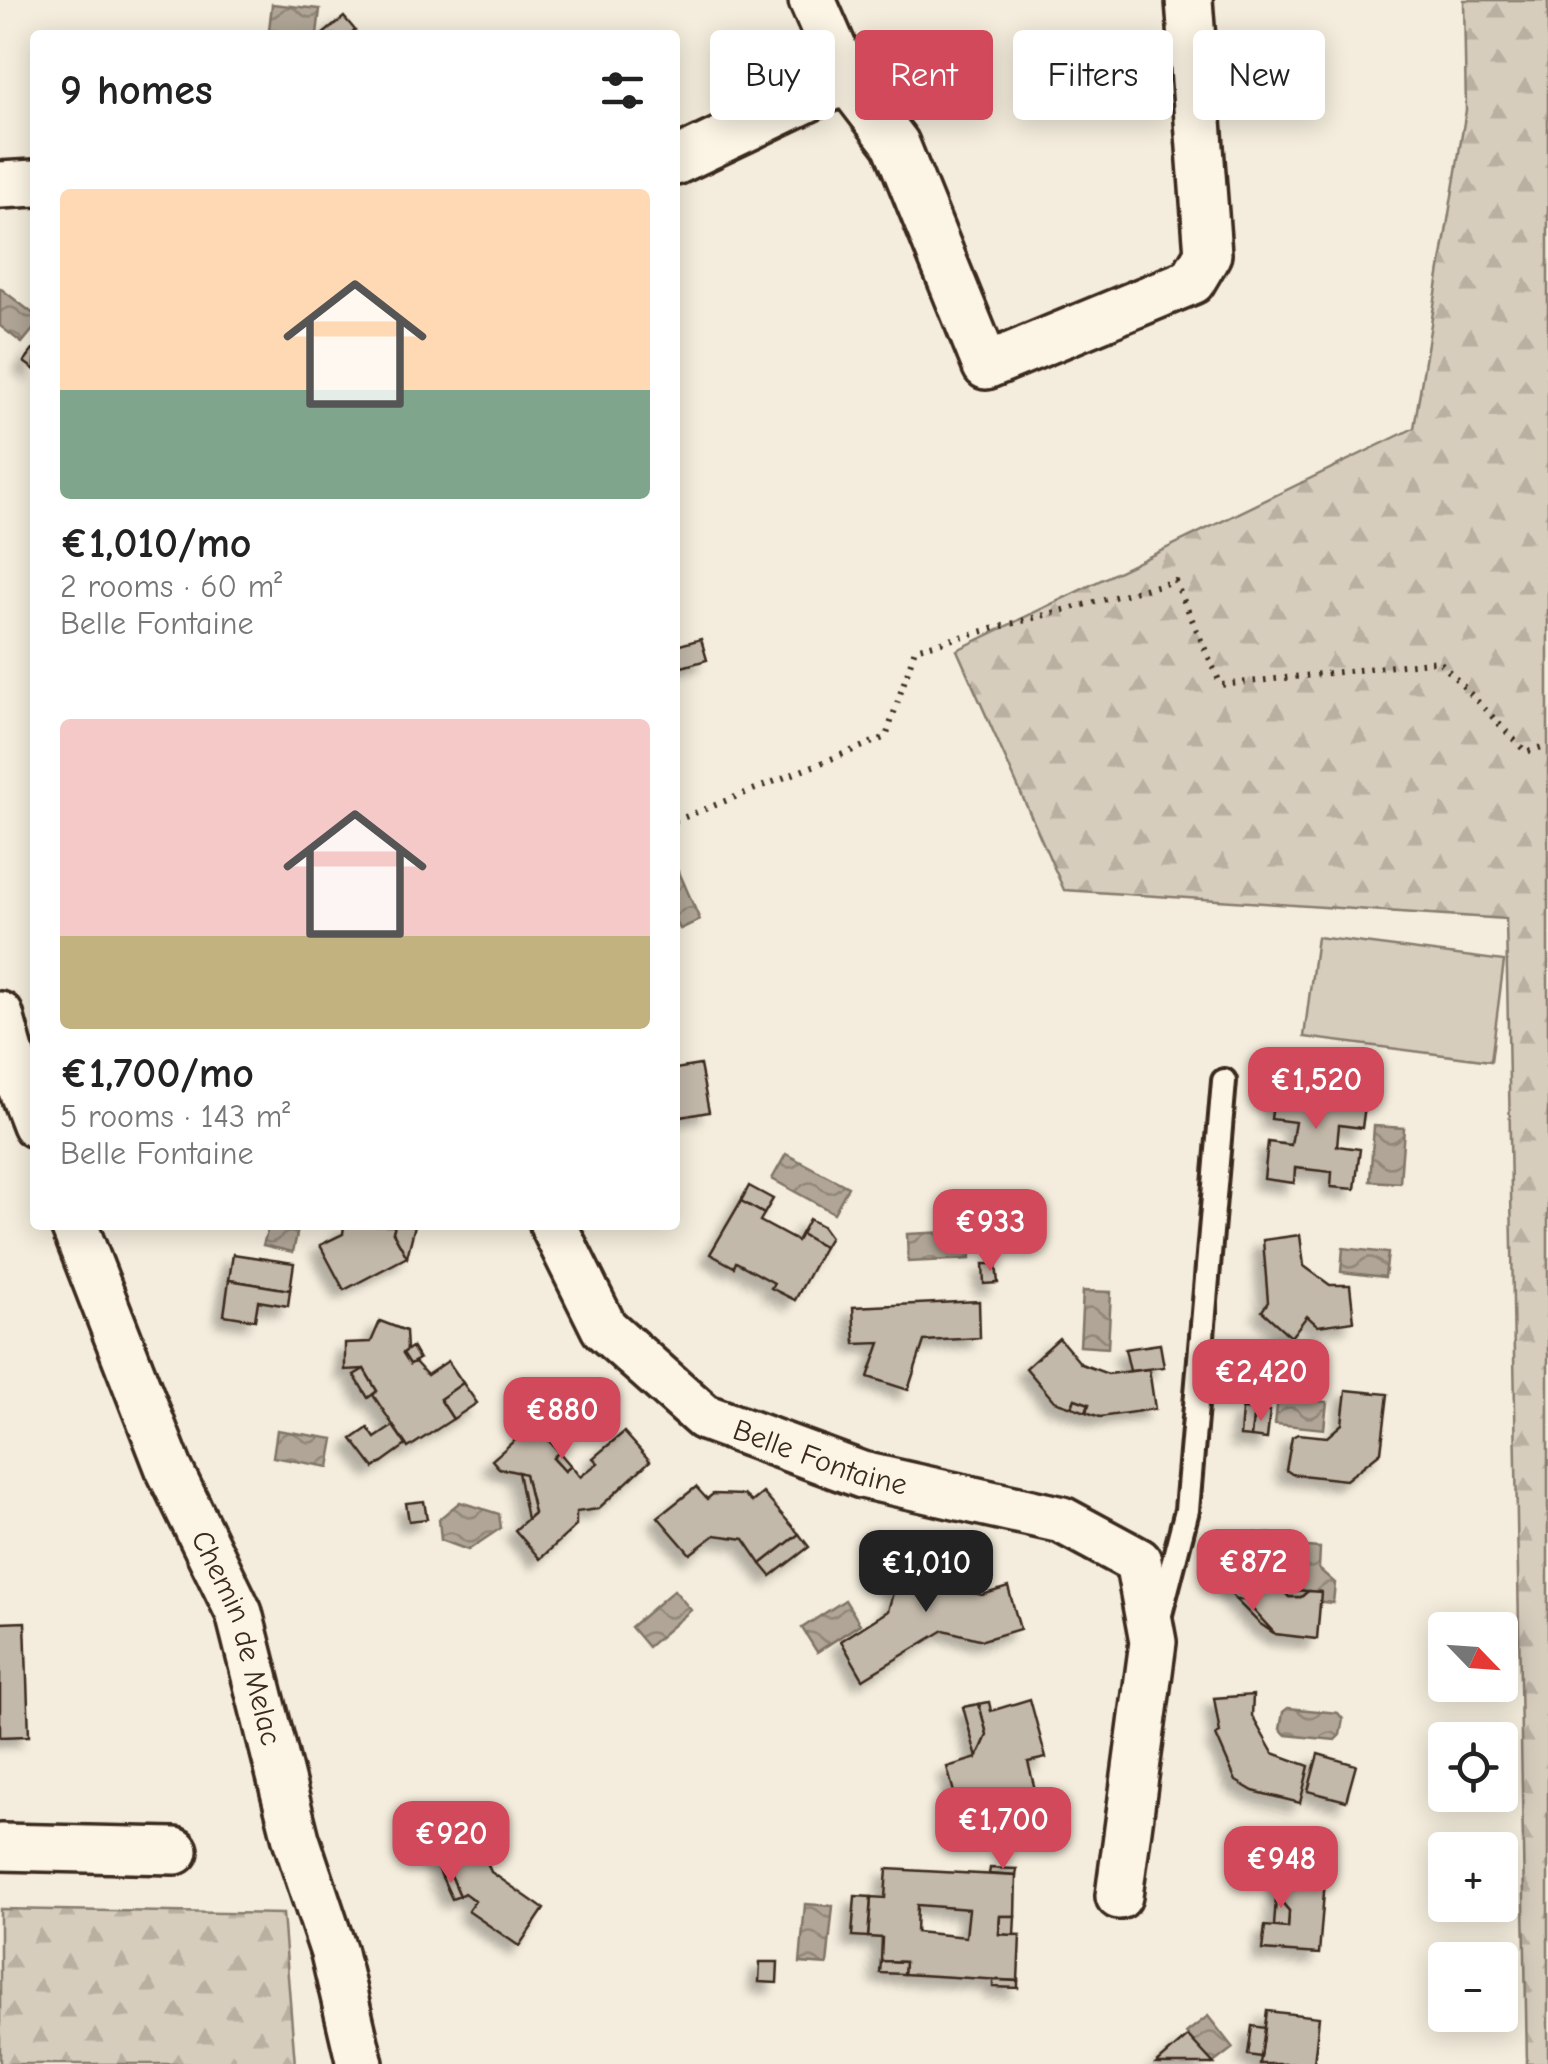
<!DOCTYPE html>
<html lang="en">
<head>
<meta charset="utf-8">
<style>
  :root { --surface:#fff; --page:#f2f2f2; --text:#222; --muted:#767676; --accent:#d1495b }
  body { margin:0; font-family:"Comic Neue",sans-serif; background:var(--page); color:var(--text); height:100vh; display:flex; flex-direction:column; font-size:38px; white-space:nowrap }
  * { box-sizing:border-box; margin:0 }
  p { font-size:32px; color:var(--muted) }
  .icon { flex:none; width:55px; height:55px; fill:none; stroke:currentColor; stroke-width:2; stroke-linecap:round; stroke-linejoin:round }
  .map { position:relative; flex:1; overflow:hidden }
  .details { position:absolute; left:30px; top:30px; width:650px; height:1200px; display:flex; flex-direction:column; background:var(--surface); border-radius:10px; box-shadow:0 5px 25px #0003 }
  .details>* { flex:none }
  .top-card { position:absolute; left:710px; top:30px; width:688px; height:90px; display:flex; gap:20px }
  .needle { width:65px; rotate:115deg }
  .buttons { position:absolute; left:1428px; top:1612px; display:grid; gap:20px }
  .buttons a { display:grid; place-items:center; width:90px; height:90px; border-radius:10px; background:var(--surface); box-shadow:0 5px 25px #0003; font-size:50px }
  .price { position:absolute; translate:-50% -85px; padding:0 22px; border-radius:20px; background:var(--accent); color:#fff; font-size:32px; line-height:65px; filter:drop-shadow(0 2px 5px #0008) }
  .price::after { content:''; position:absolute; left:50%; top:60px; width:30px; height:22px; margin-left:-15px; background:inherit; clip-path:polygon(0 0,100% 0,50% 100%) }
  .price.on { background:#222; color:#fff }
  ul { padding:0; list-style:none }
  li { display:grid; align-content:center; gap:20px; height:530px; padding:0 30px }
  li span { display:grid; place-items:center; height:310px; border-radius:10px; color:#555 }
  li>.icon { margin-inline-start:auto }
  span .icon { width:180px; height:180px; fill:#fffc; stroke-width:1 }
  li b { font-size:42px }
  h2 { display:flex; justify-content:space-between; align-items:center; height:120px; padding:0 30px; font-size:42px }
  .chip { padding:0 35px; border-radius:10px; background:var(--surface); box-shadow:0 5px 25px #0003; font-size:35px; line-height:90px }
  .chip.on { background:var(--accent); color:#fff }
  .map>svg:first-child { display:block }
  .forest { fill:url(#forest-firs); stroke:#887c6e; stroke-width:2.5 }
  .pitch { fill:#d6cdbd; stroke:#887c6e; stroke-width:2.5 }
  .water { fill:url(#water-waves); stroke:#817466; stroke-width:2.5 }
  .building { fill:#c3b9aa; stroke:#3b2a1e; stroke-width:2.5; fill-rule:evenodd; filter:url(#shadow) }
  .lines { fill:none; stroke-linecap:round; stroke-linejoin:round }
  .lane-casing { stroke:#3b2a1e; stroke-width:30 }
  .street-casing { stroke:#3b2a1e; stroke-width:52 }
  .path { stroke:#3b2a1e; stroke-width:6; stroke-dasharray:2.5 8; stroke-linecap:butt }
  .lane { stroke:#fcf5e5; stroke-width:22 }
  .street { stroke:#fcf5e5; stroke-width:45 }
  .labels { text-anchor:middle; stroke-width:9; stroke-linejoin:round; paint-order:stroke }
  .street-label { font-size:30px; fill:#3b2a1e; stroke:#fcf5e5 }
</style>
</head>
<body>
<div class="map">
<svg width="1548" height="2064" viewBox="0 0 1548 2064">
  <defs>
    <pattern id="forest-firs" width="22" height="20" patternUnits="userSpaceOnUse" patternTransform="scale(2.5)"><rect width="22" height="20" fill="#d6cdbd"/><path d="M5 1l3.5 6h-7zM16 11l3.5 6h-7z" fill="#b9b0a2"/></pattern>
    <pattern id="water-waves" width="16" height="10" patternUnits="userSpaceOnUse" patternTransform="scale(2.5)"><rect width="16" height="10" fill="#b0a596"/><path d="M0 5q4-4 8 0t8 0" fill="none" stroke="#90877a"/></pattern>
    <filter id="shadow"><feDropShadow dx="-9" dy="9" stdDeviation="5" flood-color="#0004"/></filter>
  </defs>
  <rect width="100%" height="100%" fill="#f4eddd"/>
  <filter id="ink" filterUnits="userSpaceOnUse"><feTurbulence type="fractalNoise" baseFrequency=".01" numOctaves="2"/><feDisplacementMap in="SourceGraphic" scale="20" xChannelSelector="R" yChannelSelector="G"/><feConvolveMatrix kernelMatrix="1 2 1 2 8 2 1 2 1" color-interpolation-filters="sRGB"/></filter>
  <g filter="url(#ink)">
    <g class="forest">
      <polygon points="1464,0 1548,0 1548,2064 1527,2064 1506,919 1064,890 957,650 1414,428 1466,110"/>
      <polygon points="0,1909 283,1914 295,2064 0,2064"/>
    </g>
    <polygon class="pitch" points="1317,937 1504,961 1491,1061 1304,1037"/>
    <g class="water">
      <polygon points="272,4 320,9 317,35 269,30"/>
      <polygon points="0,288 35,315 35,327 22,343 0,326"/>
      <polygon points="679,872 700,920 680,929 675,919 675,874"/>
      <polygon points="1374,1126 1404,1128 1400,1183 1370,1181"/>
      <polygon points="786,1154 848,1187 834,1213 772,1179"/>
      <polygon points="269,1225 299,1225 293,1252 263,1245"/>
      <polygon points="969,1231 970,1259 908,1262 907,1234"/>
      <polygon points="1343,1248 1388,1253 1385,1277 1341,1272"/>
      <polygon points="1083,1291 1111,1292 1108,1348 1080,1346"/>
      <polygon points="1278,1397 1327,1402 1324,1429 1275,1424"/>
      <polygon points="277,1430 334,1439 329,1467 273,1457"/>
      <polygon points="460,1502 499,1514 501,1528 468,1550 441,1540 439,1519"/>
      <polygon points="1291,1546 1320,1548 1319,1569 1335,1583 1333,1603 1305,1600 1290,1583"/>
      <polygon points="674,1590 691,1610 648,1647 631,1627"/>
      <polygon points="845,1600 860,1624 817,1652 802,1628"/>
      <polygon points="1288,1708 1338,1713 1343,1719 1340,1735 1335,1740 1286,1735 1280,1729 1283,1712"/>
      <polygon points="805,1904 833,1906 827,1965 800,1963"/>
      <polygon points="1208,2016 1233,2048 1212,2064 1186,2033"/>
    </g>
    <g class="building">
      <polygon points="344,17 355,30 349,35 322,35"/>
      <polygon points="35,347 35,370 24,362"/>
      <polygon points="701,639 707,660 682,667 676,646"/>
      <polygon points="700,1065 709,1112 675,1118 675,1069"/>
      <polygon points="1276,1081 1367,1091 1362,1128 1339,1125 1337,1146 1360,1149 1355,1189 1331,1187 1332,1172 1295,1168 1294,1183 1264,1179 1268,1142 1291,1145 1295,1122 1271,1119"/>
      <polygon points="749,1186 773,1199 764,1214 741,1201"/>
      <polygon points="741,1201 764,1214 760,1221 797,1241 801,1234 824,1247 795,1300 771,1288 774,1283 736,1262 734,1267 710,1254"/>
      <polygon points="809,1219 822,1226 830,1237 824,1247 801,1234"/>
      <polygon points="344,1225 395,1225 393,1232 407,1257 344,1290 320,1245 343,1234"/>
      <polygon points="395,1225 415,1225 407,1257 393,1232"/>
      <polygon points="1300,1235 1304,1266 1330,1285 1350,1285 1354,1321 1318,1326 1307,1316 1291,1337 1262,1311 1268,1302 1263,1240"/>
      <polygon points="233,1254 294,1263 290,1290 229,1280"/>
      <polygon points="983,1264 996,1264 998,1283 984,1284"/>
      <polygon points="229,1280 290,1290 288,1306 258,1301 255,1320 224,1315"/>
      <polygon points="979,1301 980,1338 924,1341 908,1390 868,1377 880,1343 855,1344 853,1307"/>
      <polygon points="380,1321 406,1331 407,1350 403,1353 410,1364 415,1362 427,1375 448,1361 463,1383 440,1399 453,1419 408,1448 373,1395 377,1391 364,1369 345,1370 345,1343 371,1342"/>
      <polygon points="1059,1338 1081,1364 1108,1374 1149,1369 1155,1409 1100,1417 1086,1412 1089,1404 1075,1399 1072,1407 1054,1401 1026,1368"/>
      <polygon points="1160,1344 1164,1367 1130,1371 1125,1349"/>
      <polygon points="412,1347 419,1359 410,1364 403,1353"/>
      <polygon points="364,1369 377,1391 368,1398 354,1375"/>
      <polygon points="463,1383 477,1403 453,1419 440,1399"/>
      <polygon points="1346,1390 1388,1394 1381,1452 1346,1480 1292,1474 1286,1470 1292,1437 1298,1434 1327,1437 1342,1424"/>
      <polygon points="1075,1399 1089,1404 1086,1412 1072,1407"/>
      <polygon points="1242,1409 1254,1410 1251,1437 1240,1436"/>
      <polygon points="1254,1410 1270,1411 1267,1439 1251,1437"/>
      <polygon points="539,1419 552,1435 548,1440 559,1452 553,1458 565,1471 571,1466 580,1477 598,1463 593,1458 624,1432 650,1461 598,1509 576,1512 576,1526 540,1559 515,1530 534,1513 525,1474 499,1468 492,1460"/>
      <polygon points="393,1426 406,1445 374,1468 352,1439 368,1428 375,1438"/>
      <polygon points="559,1452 571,1466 565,1471 553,1458"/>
      <polygon points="518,1472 525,1474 534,1513 527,1519"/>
      <polygon points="696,1487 707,1499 713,1494 744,1495 752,1502 763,1493 799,1534 761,1564 744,1539 715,1535 690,1554 658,1517"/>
      <polygon points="424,1501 427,1519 409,1521 406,1503"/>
      <polygon points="1239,1531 1264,1534 1261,1565 1289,1597 1301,1597 1308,1591 1321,1592 1317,1639 1275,1634 1244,1600 1236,1600 1227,1588 1232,1543"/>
      <polygon points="799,1534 809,1547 771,1576 761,1564"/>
      <polygon points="1264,1534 1271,1534 1268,1563 1292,1590 1308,1591 1301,1597 1289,1597 1261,1565"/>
      <polygon points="910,1539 935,1580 953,1584 953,1588 982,1595 1008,1587 1020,1629 983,1640 944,1630 863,1679 841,1641 888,1611 899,1571 888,1553"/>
      <polygon points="888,1553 899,1571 893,1592 874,1560"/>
      <polygon points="1236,1600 1244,1600 1275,1634 1259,1623"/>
      <polygon points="25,1622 29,1736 0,1737 0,1623"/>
      <polygon points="1253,1695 1252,1716 1273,1753 1309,1766 1300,1803 1253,1791 1236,1781 1216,1735 1220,1733 1214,1698"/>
      <polygon points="1030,1699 1046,1758 1028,1762 1039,1805 999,1816 997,1805 960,1814 947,1767 977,1758 987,1735 979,1704 989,1702 991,1711"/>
      <polygon points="979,1704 987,1735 977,1758 963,1707"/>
      <polygon points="1318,1754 1356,1765 1346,1801 1308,1791"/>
      <polygon points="452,1818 461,1839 474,1833 491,1872 544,1909 519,1946 468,1911 475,1901 464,1893 460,1896 450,1873 442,1877 422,1830"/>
      <polygon points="1279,1850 1327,1855 1319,1954 1262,1950 1265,1926 1288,1928 1289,1911 1280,1900 1281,1884 1277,1884"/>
      <polygon points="990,1868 1017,1869 1016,1876 989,1874"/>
      <path d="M 887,1869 L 1016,1876 L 1015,1916 L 1000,1916 L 999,1934 L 1020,1935 L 1018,1981 L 904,1974 L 905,1962 L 881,1961 L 882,1938 L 868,1937 L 871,1897 L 885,1898 ZM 917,1905 L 969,1909 L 966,1937 L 916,1932 Z"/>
      <polygon points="450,1873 460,1896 452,1899 442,1877"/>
      <polygon points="1277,1884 1281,1884 1280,1900 1289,1911 1288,1928 1274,1926"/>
      <polygon points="855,1896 871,1897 868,1937 852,1936"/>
      <polygon points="1000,1916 1015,1916 1014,1935 999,1934"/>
      <polygon points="881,1961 905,1962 904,1974 880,1973"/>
      <polygon points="760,1962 778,1962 777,1983 759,1982"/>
      <polygon points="993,1980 1018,1981 1018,1988 993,1987"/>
      <polygon points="1267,2011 1319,2017 1314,2064 1260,2064"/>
      <polygon points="1252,2026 1265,2028 1261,2057 1248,2055"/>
      <polygon points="1188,2036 1214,2064 1156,2064"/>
    </g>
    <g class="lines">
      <g class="lane-casing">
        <polyline id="lane" points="1159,1618 1187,1510 1224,1081"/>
      </g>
      <g class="street-casing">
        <g id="street">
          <polyline points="812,0 847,80 896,144 986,366 1192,281 1208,254 1189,0"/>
          <polyline points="675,162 847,80"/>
          <polyline points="0,185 35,183"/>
          <polyline points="0,1015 17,1077 35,1124"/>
          <path id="s1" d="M 74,1225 L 169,1469 L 239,1613 L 296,1839 L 334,1953 L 360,2064"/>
          <path id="s2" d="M 553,1225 L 604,1328 L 704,1417 L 862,1475 L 1062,1520 L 1138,1561 L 1153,1642 L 1119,1896"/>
          <polyline points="0,1847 175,1851"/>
        </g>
      </g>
      <polyline class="path" points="675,821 886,737 915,649 1175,581 1221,685 1439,661 1526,752 1548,745"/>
      <use href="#lane" class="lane"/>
      <use href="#street" class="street"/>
    </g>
  </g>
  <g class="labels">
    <g class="street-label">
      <text dy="10" stroke="none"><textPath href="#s2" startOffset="372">Belle Fontaine</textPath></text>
      <text dy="10" stroke="none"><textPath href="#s1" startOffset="445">Chemin de Melac</textPath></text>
    </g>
  </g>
</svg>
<div class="buttons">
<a><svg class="needle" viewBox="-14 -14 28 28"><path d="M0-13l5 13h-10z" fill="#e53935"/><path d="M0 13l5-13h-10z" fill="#767676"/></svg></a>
<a><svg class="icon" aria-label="locate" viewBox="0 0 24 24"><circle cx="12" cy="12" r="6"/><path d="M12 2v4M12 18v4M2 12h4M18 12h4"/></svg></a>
<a>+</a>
<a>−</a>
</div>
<b class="price" style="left:1316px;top:1132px">€1,520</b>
<b class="price" style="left:990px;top:1274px">€933</b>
<b class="price" style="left:1261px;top:1424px">€2,420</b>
<b class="price" style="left:562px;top:1462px">€880</b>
<b class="price" style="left:1253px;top:1614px">€872</b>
<b class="price on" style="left:926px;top:1615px">€1,010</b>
<b class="price" style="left:1003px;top:1872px">€1,700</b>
<b class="price" style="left:451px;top:1886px">€920</b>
<b class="price" style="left:1281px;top:1911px">€948</b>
<div class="top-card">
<a class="chip">Buy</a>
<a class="chip on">Rent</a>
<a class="chip">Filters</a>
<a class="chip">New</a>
</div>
<section class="details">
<h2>9 homes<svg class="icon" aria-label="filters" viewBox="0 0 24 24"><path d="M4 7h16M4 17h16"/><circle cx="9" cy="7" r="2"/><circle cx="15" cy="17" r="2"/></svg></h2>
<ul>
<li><span style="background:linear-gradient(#ffd9b3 65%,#7fa58c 0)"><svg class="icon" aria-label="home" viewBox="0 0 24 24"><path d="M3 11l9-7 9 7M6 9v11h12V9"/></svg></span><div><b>€1,010/mo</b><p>2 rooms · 60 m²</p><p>Belle Fontaine</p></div></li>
<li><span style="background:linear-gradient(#f6c9c9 70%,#c2b280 0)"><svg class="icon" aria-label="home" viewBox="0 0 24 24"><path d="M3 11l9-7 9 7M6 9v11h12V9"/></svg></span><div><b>€1,700/mo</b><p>5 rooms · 143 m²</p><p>Belle Fontaine</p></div></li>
</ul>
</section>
</div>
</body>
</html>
